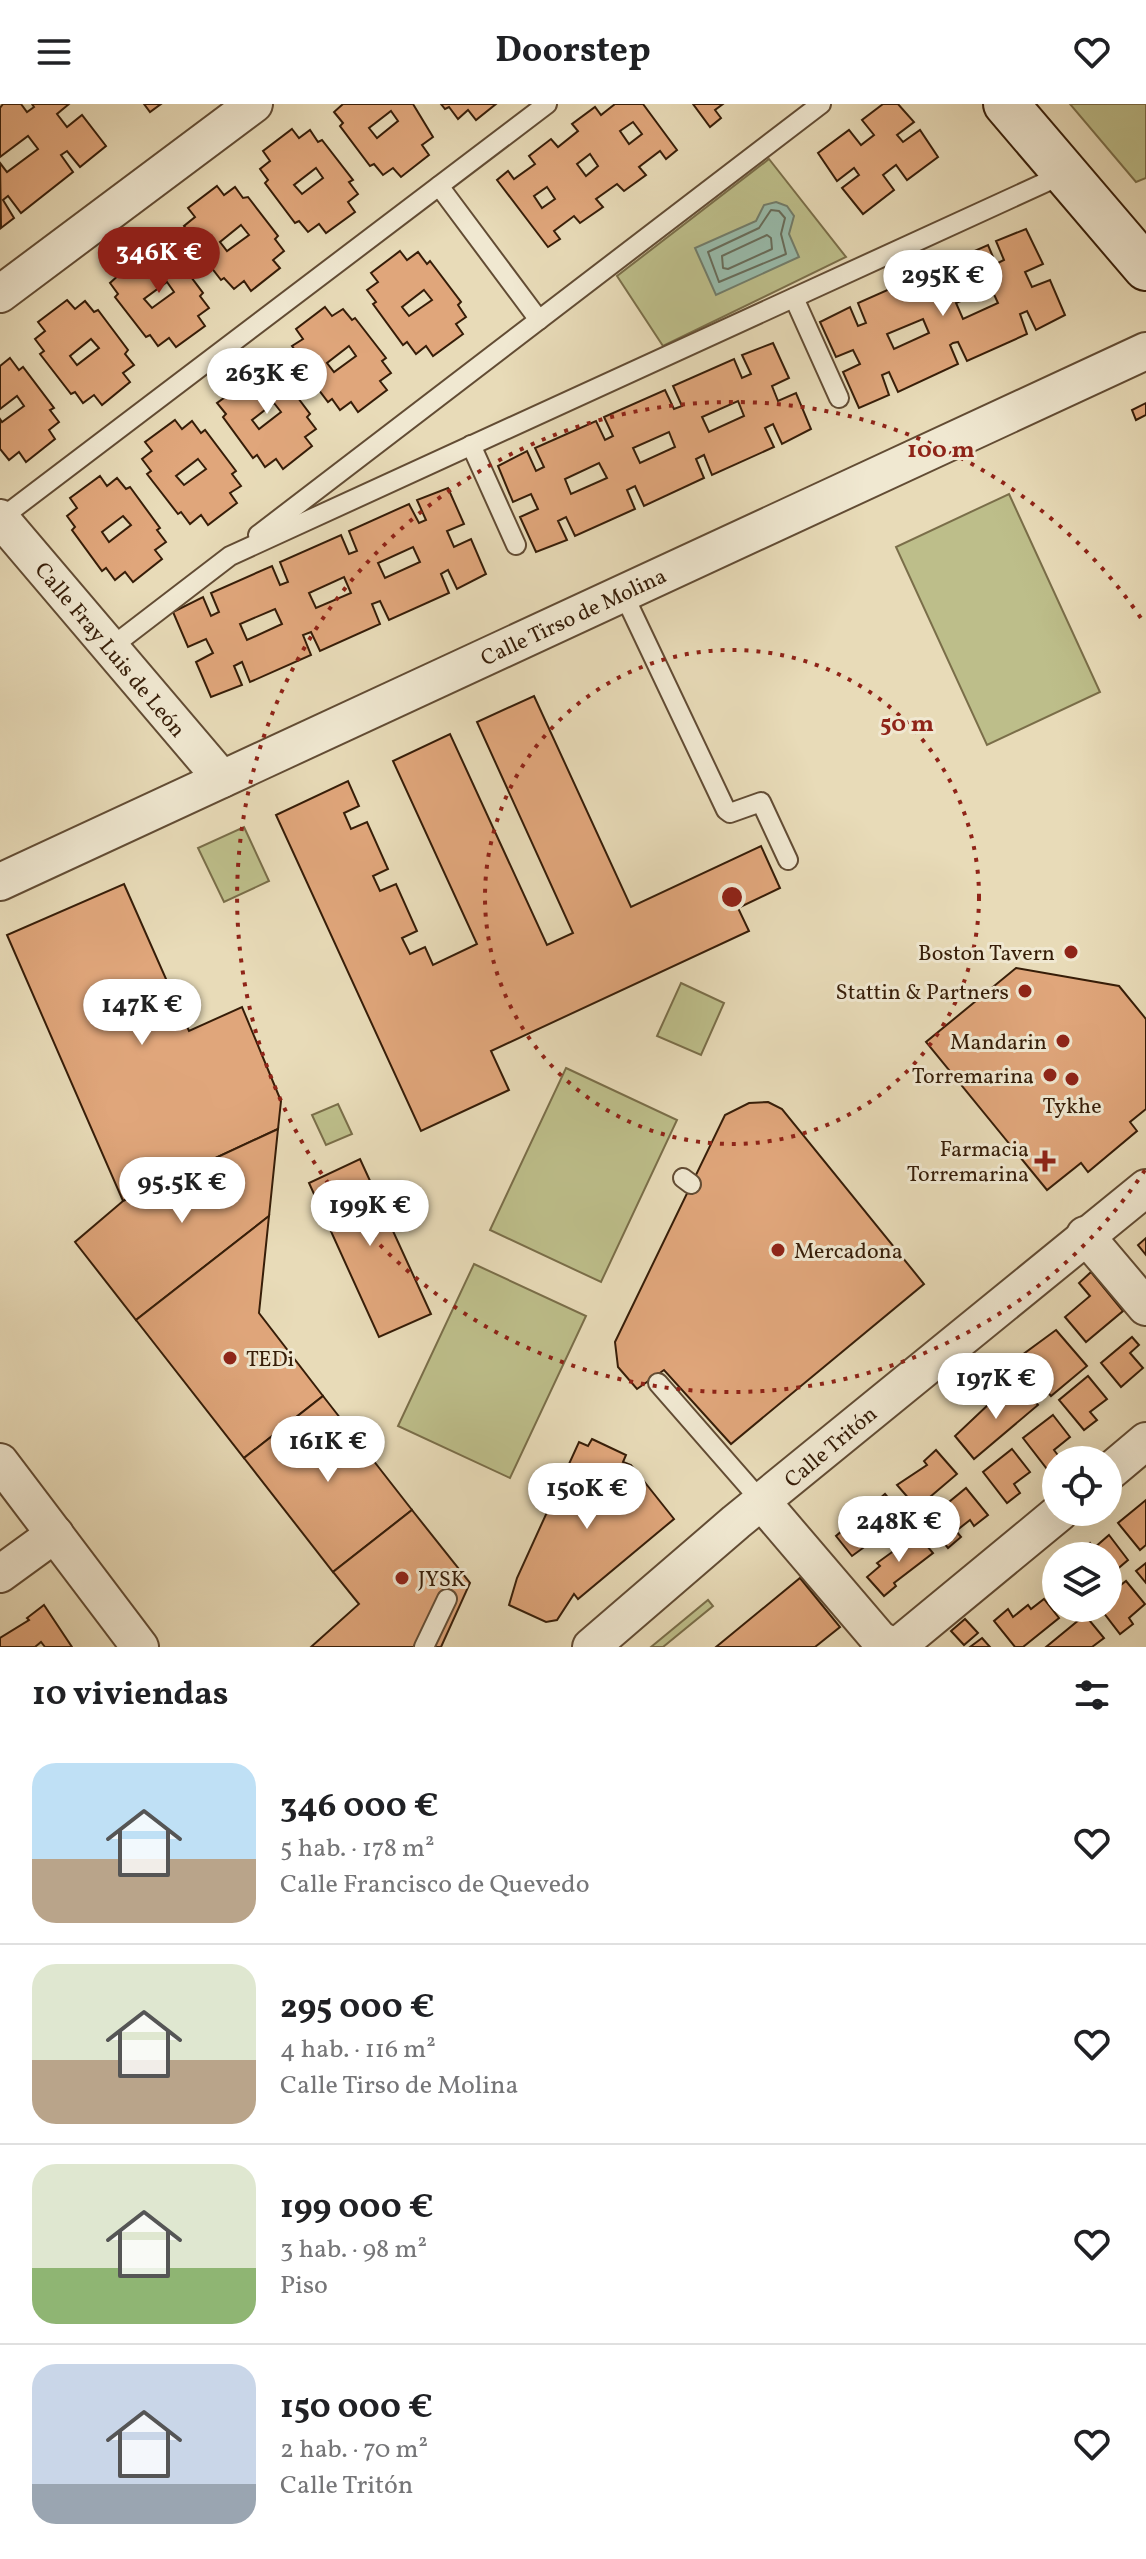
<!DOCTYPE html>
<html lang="es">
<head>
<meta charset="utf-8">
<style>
  :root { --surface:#fff; --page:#f6f6f6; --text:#202124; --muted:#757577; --line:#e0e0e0; --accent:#8f2418 }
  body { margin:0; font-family:Vollkorn,serif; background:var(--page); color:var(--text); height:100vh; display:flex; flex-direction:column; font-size:30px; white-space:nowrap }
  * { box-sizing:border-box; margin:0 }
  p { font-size:26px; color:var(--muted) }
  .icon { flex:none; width:44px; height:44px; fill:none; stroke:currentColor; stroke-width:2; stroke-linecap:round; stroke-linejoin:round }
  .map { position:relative; height:1543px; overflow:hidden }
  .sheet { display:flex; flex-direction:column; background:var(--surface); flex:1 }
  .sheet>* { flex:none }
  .fabs { position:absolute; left:1042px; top:1342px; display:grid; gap:16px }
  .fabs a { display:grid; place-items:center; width:80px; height:80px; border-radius:50%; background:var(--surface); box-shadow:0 8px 32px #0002; font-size:40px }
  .price { position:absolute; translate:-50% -68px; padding:0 18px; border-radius:28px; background:#fff; color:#222; font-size:26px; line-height:52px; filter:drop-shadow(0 2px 4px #0008) }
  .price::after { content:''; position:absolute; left:50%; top:48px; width:24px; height:18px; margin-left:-12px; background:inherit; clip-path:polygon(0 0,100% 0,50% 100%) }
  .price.active { background:var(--accent); color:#fff }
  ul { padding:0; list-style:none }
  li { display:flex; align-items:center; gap:24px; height:200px; padding:0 32px }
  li+li { border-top:2px solid var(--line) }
  li span { display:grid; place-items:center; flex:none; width:224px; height:160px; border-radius:24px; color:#555 }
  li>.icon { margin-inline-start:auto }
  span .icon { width:96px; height:96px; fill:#fffc; stroke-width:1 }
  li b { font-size:34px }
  h2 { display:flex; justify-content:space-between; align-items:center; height:96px; padding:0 32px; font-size:34px }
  header { display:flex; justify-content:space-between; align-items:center; height:104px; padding:0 32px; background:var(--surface); font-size:36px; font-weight:700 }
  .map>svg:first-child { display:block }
  .green { fill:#bdbe8a; stroke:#7a6e49; stroke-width:2 }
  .water { fill:#98bbab; stroke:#717c6a; stroke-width:2 }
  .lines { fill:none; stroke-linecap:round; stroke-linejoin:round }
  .shore { stroke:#676c5a; stroke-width:2 }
  .building { fill:#e0a67b; stroke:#361d08; stroke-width:2; fill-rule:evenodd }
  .service-casing { stroke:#624c34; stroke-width:22 }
  .minor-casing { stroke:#624c34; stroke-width:40 }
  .secondary-casing { stroke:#361d08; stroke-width:48 }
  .service { stroke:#f0e8d1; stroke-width:18 }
  .minor { stroke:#f0e8d1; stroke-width:36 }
  .secondary { stroke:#f0e8d1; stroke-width:44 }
  .ring { fill:none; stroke:#8f2418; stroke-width:4; stroke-dasharray:4 8 }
  .poi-dot { fill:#8f2418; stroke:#f0e8d1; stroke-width:3 }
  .labels { text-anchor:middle; stroke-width:6; stroke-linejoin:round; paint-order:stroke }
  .street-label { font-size:22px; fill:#361d08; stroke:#f0e8d1 }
  .poi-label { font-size:22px; fill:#361d08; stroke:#f0e8d1; text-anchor:end }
  .centre { fill:#8f2418; stroke:#f0e8d1; stroke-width:4 }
  .ring-label { font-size:24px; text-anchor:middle; font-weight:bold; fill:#8f2418; stroke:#f0e8d1; stroke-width:6; stroke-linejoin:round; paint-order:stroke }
</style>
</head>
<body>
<header><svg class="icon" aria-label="menu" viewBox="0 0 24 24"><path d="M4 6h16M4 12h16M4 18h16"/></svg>Doorstep<svg class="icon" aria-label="heart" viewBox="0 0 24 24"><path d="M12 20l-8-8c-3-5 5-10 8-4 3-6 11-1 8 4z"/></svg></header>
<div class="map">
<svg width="1146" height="1543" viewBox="0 0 1146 1543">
  <rect width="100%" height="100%" fill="#e8dbb8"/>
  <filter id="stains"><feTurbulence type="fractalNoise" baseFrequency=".0025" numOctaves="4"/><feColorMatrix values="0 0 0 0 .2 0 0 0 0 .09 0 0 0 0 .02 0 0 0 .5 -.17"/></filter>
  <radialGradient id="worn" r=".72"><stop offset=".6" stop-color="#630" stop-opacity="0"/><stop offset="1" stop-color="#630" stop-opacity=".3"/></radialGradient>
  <g class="green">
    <polygon points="1070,0 1146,0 1146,74 1136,78"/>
    <polygon points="769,55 846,153 663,242 617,172"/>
    <polygon points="1009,390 1100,588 987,641 896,443"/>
    <polygon points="244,723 269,777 224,798 198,744"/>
    <polygon points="681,879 724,899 701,951 657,932"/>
    <polygon points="566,964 677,1016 601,1178 490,1126"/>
    <polygon points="338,1000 352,1030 326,1041 312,1011"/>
    <polygon points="474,1160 586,1212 510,1374 398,1322"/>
    <polygon points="708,1496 713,1502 663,1543 651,1543"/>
  </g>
  <polygon class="water" points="776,98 787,102 794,112 789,130 799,153 716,191 695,144 756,117 764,101"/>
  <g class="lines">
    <g class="shore">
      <polygon points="771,106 779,107 785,114 781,130 786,150 719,178 708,148 759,124"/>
      <polygon points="767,131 771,134 772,145 728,165 723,164 722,152"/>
    </g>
  </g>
  <g class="building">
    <polygon points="3,0 21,0 27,8 34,3 32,0 69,0 57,10 67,23 82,11 106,42 80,63 67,47 61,51 73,68 21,109 8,92 3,96 14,114 1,124 0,59 7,68 38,45 28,32 0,53 0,4"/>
    <polygon points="144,0 161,0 150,8"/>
    <path d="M 343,0 L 413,0 L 433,33 L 422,41 L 429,51 L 401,73 L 393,64 L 383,71 L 374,60 L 370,62 L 340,22 L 343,19 L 334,8 ZM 391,7 L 398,17 L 377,34 L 369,24 Z"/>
    <polygon points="441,0 496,0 476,16 468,6 458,15 449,3 445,5"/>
    <path d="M 615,0 L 643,0 L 677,46 L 666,55 L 660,47 L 639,63 L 646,71 L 624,87 L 617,80 L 596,95 L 603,103 L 580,119 L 574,112 L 554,127 L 560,135 L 548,143 L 497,76 L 508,67 L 514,75 L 535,60 L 529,52 L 551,35 L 558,43 L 578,27 L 572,20 L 595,3 L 601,11 ZM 633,18 L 642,30 L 629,40 L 620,27 ZM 590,50 L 598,62 L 586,72 L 577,60 ZM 547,83 L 555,95 L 542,104 L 534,92 Z"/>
    <polygon points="693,0 723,0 715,6 721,14 710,23"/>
    <polygon points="883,0 898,0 914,18 897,31 903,38 920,26 938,53 907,76 896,61 883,71 894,86 863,110 842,84 859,71 854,64 837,77 818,49 849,26 861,41 874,31 862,16"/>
    <path d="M 292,25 L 299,34 L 310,26 L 318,38 L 322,36 L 353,76 L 349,78 L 358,90 L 348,98 L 355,108 L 326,129 L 319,120 L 308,128 L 299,117 L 295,119 L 265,79 L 268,76 L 260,65 L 270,57 L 263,47 ZM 316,64 L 323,74 L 302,90 L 294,81 Z"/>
    <path d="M 217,82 L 224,91 L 235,83 L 243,94 L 248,93 L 278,132 L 275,135 L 284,147 L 273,156 L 280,164 L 251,187 L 244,177 L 234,185 L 224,174 L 221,176 L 190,136 L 193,133 L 184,122 L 195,113 L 188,104 ZM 241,121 L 249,131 L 227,147 L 220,138 Z"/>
    <path d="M 1026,125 L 1043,160 L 1025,168 L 1032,183 L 1050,176 L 1065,211 L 1036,226 L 1027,207 L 1020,210 L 1027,230 L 967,257 L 958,238 L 953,239 L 950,241 L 958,260 L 898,288 L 889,268 L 882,271 L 889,291 L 859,304 L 843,268 L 860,260 L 853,246 L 836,253 L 820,218 L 850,203 L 858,222 L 866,219 L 858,199 L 919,172 L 927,191 L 936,187 L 927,168 L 988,141 L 996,160 L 1004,156 L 996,137 ZM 991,184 L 998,199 L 963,215 L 956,199 ZM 923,215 L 929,229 L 894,245 L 887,230 Z"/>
    <path d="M 142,139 L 150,148 L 160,140 L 169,152 L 173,149 L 203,189 L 200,192 L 209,204 L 198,212 L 205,222 L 176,243 L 169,234 L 158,242 L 150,231 L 146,233 L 115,193 L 118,190 L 110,179 L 120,170 L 113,161 ZM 167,178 L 174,188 L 152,204 L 144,195 Z"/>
    <path d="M 400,147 L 407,156 L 418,148 L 427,160 L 430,157 L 461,198 L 458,201 L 466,213 L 456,220 L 463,230 L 433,252 L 426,242 L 416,250 L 407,238 L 403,241 L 373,200 L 376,198 L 367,186 L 378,178 L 371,169 ZM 424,186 L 432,196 L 409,212 L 402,203 Z"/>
    <path d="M 67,196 L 75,205 L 85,197 L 94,208 L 98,206 L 128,246 L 125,250 L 134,261 L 123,269 L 130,278 L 102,301 L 94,291 L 83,299 L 75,288 L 71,290 L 40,250 L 44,247 L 35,235 L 45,227 L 38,218 ZM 91,235 L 99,244 L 77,261 L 70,252 Z"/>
    <path d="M 325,203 L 332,212 L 343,205 L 352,216 L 355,214 L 386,254 L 382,257 L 391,269 L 380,277 L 387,286 L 358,308 L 351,298 L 340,306 L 332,295 L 328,298 L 297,257 L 301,254 L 292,242 L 303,235 L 296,225 ZM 349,242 L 356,252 L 334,268 L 327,259 Z"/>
    <path d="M 773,239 L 789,274 L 772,282 L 778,297 L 796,289 L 811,325 L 782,340 L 773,320 L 765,324 L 774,343 L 712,371 L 704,351 L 696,355 L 704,374 L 644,402 L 635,382 L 627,386 L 635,405 L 575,432 L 566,413 L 558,417 L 567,436 L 536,448 L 520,413 L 538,405 L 531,390 L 513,398 L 498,362 L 527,347 L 536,367 L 544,363 L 535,344 L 596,317 L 605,336 L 613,332 L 604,313 L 665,286 L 674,305 L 682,302 L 673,282 L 734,255 L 742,274 L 751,270 L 742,251 ZM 738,297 L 744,312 L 709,328 L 702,313 ZM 669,328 L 675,343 L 640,359 L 633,344 ZM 599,359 L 607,374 L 571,390 L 565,375 Z"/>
    <polygon points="10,254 19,266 23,263 54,304 50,306 59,318 49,326 55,335 26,358 19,348 9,356 0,345 0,315 2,318 24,302 17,292 0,305 0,262"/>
    <path d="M 250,259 L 257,268 L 268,261 L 277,272 L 280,270 L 310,310 L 307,313 L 316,325 L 305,333 L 312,342 L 283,365 L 276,355 L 265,363 L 257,351 L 253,354 L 223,313 L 226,310 L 217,299 L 228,291 L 221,281 ZM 274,299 L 281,308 L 259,325 L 252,316 Z"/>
    <polygon points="1146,299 1146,311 1136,316 1132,306"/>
    <path d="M 175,316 L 182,325 L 192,317 L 201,329 L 205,326 L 236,367 L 232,370 L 241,382 L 230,389 L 237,399 L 208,421 L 201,411 L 190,420 L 181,408 L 178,410 L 147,370 L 151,367 L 142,355 L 152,347 L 145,338 ZM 198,355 L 206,365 L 184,381 L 176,372 Z"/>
    <path d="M 100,372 L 107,382 L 117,374 L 126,385 L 130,383 L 160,424 L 157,426 L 166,438 L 155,446 L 162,455 L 133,478 L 125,468 L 115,476 L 106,464 L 102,467 L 72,426 L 75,423 L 67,412 L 77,404 L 70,394 ZM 123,412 L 131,421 L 109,438 L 102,428 Z"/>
    <path d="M 448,384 L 464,420 L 447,427 L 454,443 L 471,435 L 486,470 L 457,485 L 448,466 L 441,470 L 449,489 L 389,516 L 380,497 L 372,500 L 380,520 L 320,547 L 311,528 L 303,531 L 311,551 L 250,578 L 242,558 L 234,562 L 242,581 L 211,593 L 196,558 L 213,549 L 206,535 L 188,543 L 173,508 L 203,493 L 211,512 L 219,508 L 211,489 L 272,462 L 280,481 L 288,478 L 280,458 L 341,431 L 349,450 L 357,447 L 349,427 L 409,400 L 419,419 L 426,416 L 417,396 ZM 413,443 L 420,458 L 385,474 L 378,459 ZM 344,473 L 351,489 L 316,504 L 309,489 ZM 275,505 L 282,520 L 247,536 L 240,520 Z"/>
    <polygon points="534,592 631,803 761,742 780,784 738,804 749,827 491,947 509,986 421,1027 276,711 348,677 359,702 344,709 351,725 367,718 388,765 373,772 380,787 396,780 417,827 402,834 410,850 425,843 433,861 477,840 393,657 450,630 547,841 573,829 477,618"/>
    <polygon points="124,780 189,927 242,903 281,997 278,1025 123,1097 7,831"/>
    <polygon points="1016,864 1119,882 1146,915 1146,1005 1130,1018 1137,1027 1088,1068 1081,1059 1047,1086 926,938"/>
    <polygon points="768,998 782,1005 924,1180 731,1340 664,1266 637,1285 618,1263 615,1238 725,1011 749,999"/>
    <polygon points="278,1025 269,1112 136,1216 75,1138 123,1097"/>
    <polygon points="360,1055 431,1210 379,1233 309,1079"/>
    <polygon points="269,1112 259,1209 323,1292 244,1354 136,1216"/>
    <polygon points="1146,1134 1146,1151 1138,1141"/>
    <polygon points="1091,1168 1123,1207 1086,1238 1065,1213 1090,1192 1079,1179"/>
    <polygon points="1056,1226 1087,1262 1051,1292 1018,1254"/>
    <polygon points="1132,1233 1139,1241 1130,1249 1143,1264 1121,1283 1101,1259"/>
    <polygon points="1088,1272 1107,1295 1090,1308 1097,1316 1084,1326 1059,1296"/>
    <polygon points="1019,1279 1038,1301 974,1355 955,1332 991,1298 995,1303"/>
    <polygon points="323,1292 412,1406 333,1468 244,1354"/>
    <polygon points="1053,1311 1070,1333 1054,1346 1060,1354 1047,1365 1023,1334"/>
    <polygon points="592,1335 626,1351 623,1358 631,1361 674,1415 578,1495 574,1490 557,1516 546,1518 509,1501 517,1474 579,1338 588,1342"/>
    <polygon points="1012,1345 1030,1368 1014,1380 1020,1389 1007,1399 983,1368"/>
    <polygon points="936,1346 957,1370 917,1404 897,1381 927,1361 924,1357"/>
    <polygon points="966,1384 988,1411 974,1422 970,1416 956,1427 961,1433 948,1444 926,1417"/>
    <polygon points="885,1390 902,1410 889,1420 892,1423 852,1452 836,1432"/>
    <polygon points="1146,1396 1146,1441 1140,1446 1118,1419"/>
    <polygon points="412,1406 470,1479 441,1543 311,1543 359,1500 333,1468"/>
    <polygon points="917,1430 933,1449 894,1479 896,1482 884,1492 867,1473 880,1462 877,1459"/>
    <polygon points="1109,1431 1128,1456 1108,1473 1108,1452 1075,1452 1090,1439 1094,1444"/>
    <polygon points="1146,1459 1146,1479 1136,1467"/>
    <polygon points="800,1474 840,1523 815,1543 716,1543"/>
    <polygon points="1126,1477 1145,1500 1129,1514 1133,1520 1120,1530 1100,1504 1108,1504 1108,1491"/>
    <polygon points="1044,1495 1059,1514 1023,1543 1015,1543 994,1517 1008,1505 1013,1513 1028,1501 1031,1505"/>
    <polygon points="44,1501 72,1543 45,1543 41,1538 35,1543 0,1543 0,1534 29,1516 27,1514"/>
    <polygon points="1085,1511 1104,1534 1092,1543 1046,1543"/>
    <polygon points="965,1515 978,1529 964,1541 951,1527"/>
    <polygon points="982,1534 990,1543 970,1543"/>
  </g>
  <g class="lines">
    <g class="service-casing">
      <g id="service">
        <polyline points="439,82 539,216"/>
        <polyline points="794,194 839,294"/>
        <polyline points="471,341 516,441"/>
        <polyline points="0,415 547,0"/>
        <polyline points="258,431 821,0"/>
        <polyline points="623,489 726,706 730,709 761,698 788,756"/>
        <polyline points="110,544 230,452 1066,69"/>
        <polyline points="683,1074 691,1080"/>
        <polyline points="658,1279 762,1398"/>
        <polyline points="424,1543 447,1495"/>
      </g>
    </g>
    <g class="minor-casing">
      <g id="minor">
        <polyline points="0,190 254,0"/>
        <polyline points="0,414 222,675"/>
        <polyline points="0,778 1146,247"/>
        <polyline points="1085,1131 1146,1203"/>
        <polyline points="0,1358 140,1543"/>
        <polyline points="1108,1369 1146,1337"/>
        <polyline points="762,1398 879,1535 892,1542 899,1541 1060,1408"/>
        <polyline points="0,1470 55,1430"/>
        <polyline points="591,1543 736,1418 1146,1084"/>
      </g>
    </g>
    <g class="secondary-casing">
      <polyline id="secondary" points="1006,0 1146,164"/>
    </g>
    <use href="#service" class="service"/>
    <use href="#minor" class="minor"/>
    <use href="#secondary" class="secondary"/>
  </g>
  <g class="ring">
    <circle cx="732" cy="793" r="247"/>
    <path d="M1145 1066A495 495 0 1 1 1145 520"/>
  </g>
  <g class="poi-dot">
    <circle cx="1071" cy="848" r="8"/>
    <circle cx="1025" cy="887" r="8"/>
    <circle cx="1063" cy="937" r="8"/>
    <circle cx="1050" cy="971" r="8"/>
    <circle cx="1072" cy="975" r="8"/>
    <path d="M1041 1045h8v8h8v8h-8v8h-8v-8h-8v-8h8z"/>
    <circle cx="778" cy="1146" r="8"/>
    <circle cx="230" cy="1254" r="8"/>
    <circle cx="402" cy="1474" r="8"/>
  </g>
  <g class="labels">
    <g class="street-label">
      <text transform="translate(573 512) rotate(-25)" y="8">Calle Tirso de Molina</text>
      <text transform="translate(111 545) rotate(50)" y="8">Calle Fray Luis de León</text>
      <text transform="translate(830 1342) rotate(-40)" y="8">Calle Tritón</text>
    </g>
    <g class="poi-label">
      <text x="1055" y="856">Boston Tavern</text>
      <text x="1009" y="895">Stattin &amp; Partners</text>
      <text x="1047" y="945">Mandarin</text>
      <text x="1034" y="979">Torremarina</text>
      <text x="1072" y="1009" text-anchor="middle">Tykhe</text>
      <text x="1029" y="1052">Farmacia<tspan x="1029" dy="25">Torremarina</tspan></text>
      <text x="794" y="1154" text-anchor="start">Mercadona</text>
      <text x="246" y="1262" text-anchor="start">TEDi</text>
      <text x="418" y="1482" text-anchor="start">JYSK</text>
    </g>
  </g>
  <circle cx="732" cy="793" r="12" class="centre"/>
  <g class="ring-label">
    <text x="941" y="353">100 m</text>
    <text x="907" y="627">50 m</text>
  </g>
  <rect width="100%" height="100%" filter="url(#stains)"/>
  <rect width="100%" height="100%" fill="url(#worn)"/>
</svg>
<div class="fabs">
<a><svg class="icon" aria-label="locate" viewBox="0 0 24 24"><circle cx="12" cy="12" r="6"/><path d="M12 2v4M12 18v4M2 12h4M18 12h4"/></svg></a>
<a><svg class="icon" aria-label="layers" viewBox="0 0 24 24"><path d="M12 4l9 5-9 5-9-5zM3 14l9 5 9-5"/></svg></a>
</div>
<b class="price active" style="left:159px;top:191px">346K €</b>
<b class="price" style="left:943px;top:214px">295K €</b>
<b class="price" style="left:267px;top:312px">263K €</b>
<b class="price" style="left:142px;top:943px">147K €</b>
<b class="price" style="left:182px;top:1121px">95.5K €</b>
<b class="price" style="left:370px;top:1144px">199K €</b>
<b class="price" style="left:996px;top:1317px">197K €</b>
<b class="price" style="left:328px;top:1380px">161K €</b>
<b class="price" style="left:587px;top:1427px">150K €</b>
<b class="price" style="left:899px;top:1460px">248K €</b>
</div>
<section class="sheet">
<h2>10 viviendas<svg class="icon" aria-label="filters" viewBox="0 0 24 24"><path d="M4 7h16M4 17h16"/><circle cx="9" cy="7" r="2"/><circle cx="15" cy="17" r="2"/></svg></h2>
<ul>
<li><span style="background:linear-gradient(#bfe0f5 60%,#b9a48a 0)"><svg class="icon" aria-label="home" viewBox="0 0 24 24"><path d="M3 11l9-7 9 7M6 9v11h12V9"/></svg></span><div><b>346 000 €</b><p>5 hab. · 178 m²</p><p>Calle Francisco de Quevedo</p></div><svg class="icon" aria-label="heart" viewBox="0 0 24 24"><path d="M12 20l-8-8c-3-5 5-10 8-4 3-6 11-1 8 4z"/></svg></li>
<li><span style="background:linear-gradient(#dfe7d0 60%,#b9a48a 0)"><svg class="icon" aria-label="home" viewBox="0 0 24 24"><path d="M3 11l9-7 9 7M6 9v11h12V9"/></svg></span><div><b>295 000 €</b><p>4 hab. · 116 m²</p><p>Calle Tirso de Molina</p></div><svg class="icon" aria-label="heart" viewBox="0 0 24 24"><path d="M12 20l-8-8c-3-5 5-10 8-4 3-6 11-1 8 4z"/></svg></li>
<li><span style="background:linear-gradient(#dfe7d0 65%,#8fb573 0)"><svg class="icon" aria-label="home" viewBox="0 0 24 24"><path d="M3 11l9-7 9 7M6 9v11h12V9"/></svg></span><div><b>199 000 €</b><p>3 hab. · 98 m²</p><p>Piso</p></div><svg class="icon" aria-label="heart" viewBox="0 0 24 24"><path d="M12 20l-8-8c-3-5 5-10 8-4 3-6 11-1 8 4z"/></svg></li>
<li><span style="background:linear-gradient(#c9d6e8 75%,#9aa5b1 0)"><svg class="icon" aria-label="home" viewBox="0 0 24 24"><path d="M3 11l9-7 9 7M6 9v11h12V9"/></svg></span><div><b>150 000 €</b><p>2 hab. · 70 m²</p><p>Calle Tritón</p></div><svg class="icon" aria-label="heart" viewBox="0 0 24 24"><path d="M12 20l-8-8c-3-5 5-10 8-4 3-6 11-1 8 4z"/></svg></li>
</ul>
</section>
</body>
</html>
